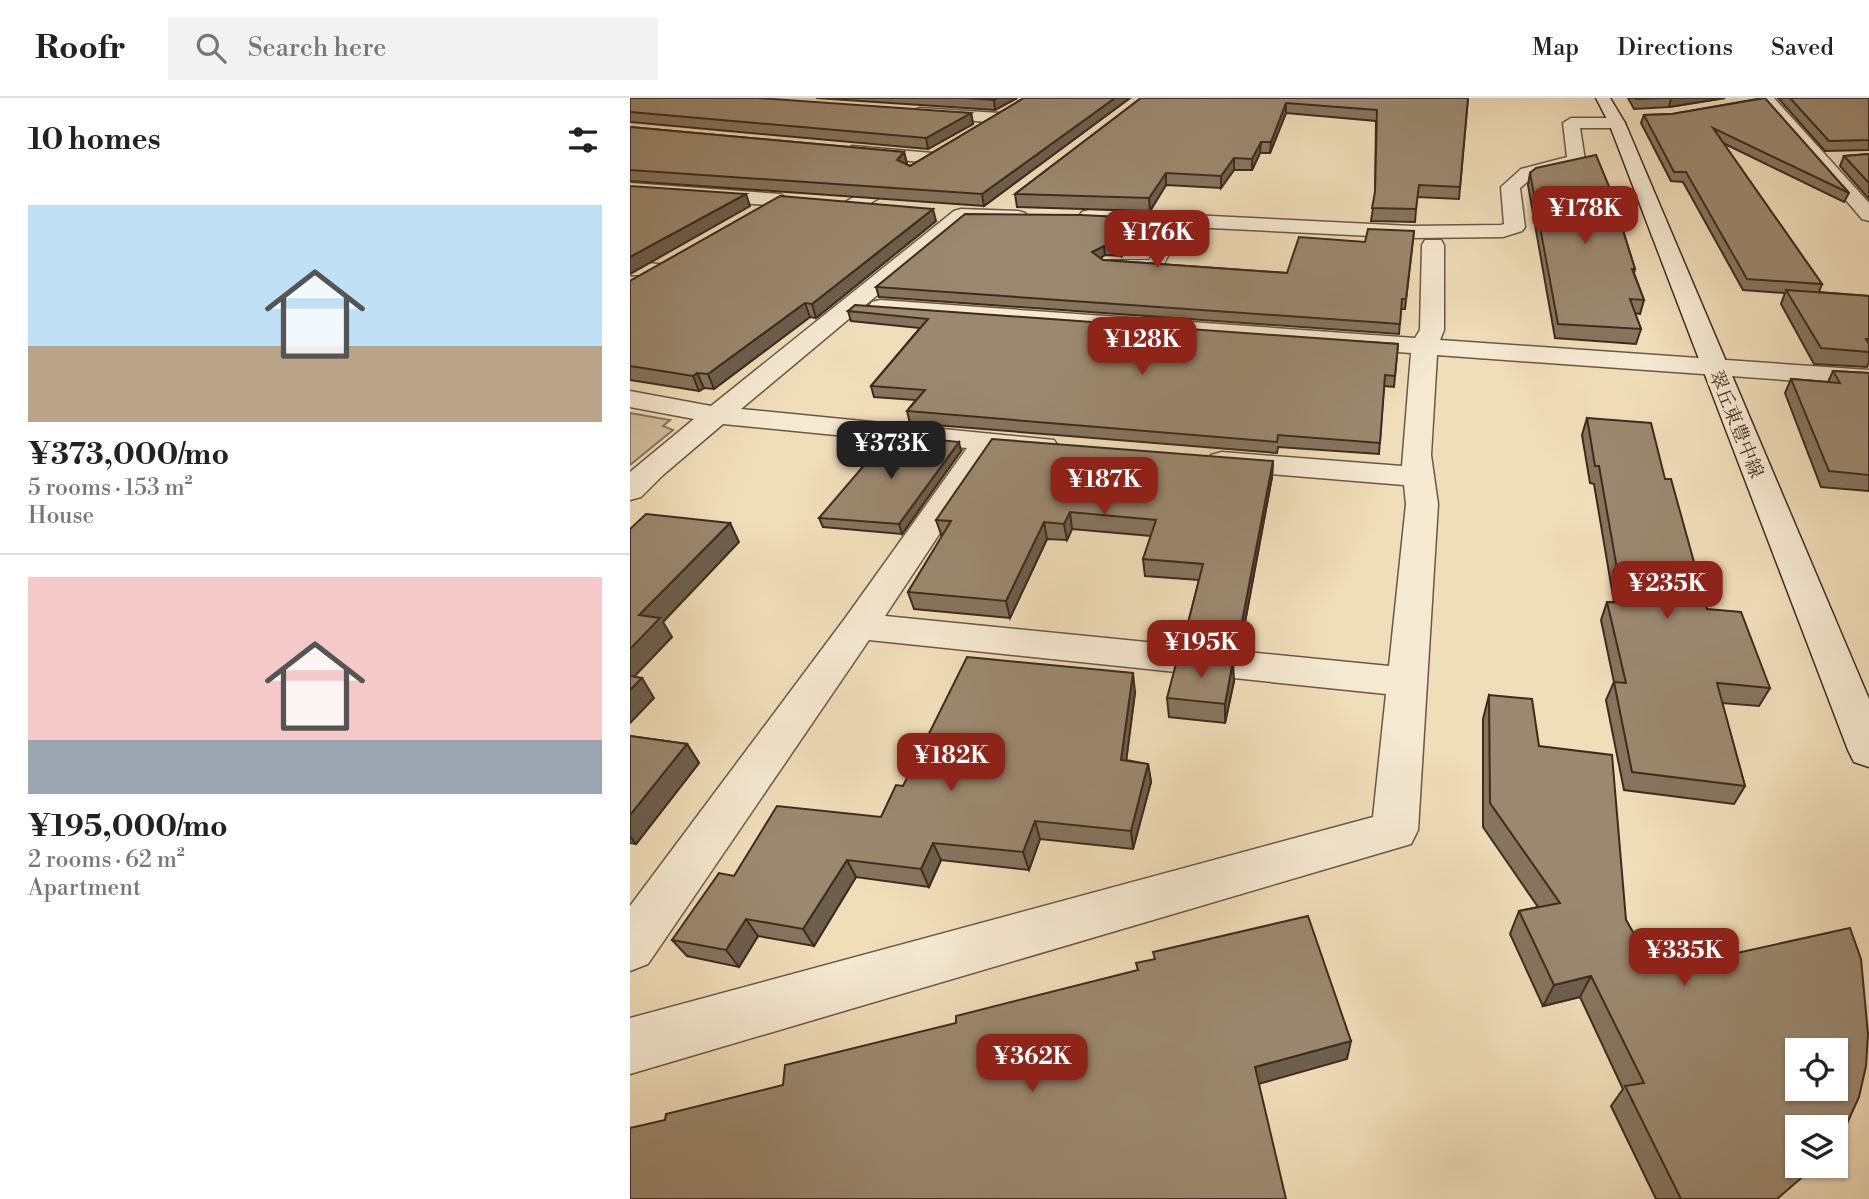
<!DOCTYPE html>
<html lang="en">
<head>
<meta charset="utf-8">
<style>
  :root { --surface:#fff; --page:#f2f2f2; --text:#222; --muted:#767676; --line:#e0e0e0; --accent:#8f2418 }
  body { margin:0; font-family:"Libre Bodoni","Noto Serif JP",serif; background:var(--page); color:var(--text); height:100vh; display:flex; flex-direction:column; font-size:26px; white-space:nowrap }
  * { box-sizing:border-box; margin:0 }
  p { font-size:23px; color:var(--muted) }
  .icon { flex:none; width:38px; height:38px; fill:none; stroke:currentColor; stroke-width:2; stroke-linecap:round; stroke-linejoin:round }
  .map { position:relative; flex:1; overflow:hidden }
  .details { display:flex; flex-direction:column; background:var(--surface); width:630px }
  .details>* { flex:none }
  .fabs { position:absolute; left:1155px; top:940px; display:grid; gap:14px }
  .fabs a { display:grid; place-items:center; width:63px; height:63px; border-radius:0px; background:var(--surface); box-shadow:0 2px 5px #0004; font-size:35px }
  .price { position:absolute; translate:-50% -60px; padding:0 16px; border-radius:14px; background:var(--accent); color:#fff; font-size:23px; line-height:46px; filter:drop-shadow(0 2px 4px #0008) }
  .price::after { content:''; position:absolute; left:50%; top:42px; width:21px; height:16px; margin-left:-10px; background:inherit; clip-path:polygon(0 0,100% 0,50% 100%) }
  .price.active { background:#222; color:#fff }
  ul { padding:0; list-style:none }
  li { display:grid; align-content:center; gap:14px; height:371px; padding:0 28px }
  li+li { border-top:2px solid var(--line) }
  li span { display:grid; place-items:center; height:217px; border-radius:0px; color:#555 }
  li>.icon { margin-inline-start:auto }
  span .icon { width:126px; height:126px; fill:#fffc; stroke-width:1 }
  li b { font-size:30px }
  h2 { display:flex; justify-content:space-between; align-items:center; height:84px; padding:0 28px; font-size:30px }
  header { display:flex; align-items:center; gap:42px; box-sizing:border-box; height:98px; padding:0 35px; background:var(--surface); border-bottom:2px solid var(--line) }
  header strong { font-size:33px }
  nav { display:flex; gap:38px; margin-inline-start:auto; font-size:24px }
  .search { width:490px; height:63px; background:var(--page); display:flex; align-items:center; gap:18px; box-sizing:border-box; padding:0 24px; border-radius:0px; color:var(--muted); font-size:26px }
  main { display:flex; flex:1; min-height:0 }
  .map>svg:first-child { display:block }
  .green { fill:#d2bf9f; stroke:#88755e; stroke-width:2 }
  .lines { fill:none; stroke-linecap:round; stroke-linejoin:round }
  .lane-casing { stroke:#6a5845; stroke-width:2 }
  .street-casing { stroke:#6a5845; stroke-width:3 }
  .secondary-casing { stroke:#3e2b1e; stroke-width:3 }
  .lane { fill:#f5e9d2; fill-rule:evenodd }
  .street { fill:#f5e9d2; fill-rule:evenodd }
  .secondary { fill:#f5e9d2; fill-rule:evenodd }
  .wall { fill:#85755f; stroke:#3e2b1e; stroke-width:2 }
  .shaded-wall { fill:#6c5f4e; stroke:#3e2b1e; stroke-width:2 }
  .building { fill:#9b886f; stroke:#3e2b1e; stroke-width:2; fill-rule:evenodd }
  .labels { text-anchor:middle; stroke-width:7; stroke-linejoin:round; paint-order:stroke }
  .far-street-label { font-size:19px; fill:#3e2b1e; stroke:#f5e9d2 }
</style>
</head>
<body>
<header>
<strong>Roofr</strong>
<div class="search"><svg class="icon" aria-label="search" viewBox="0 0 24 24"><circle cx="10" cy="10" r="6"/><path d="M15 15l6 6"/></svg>Search here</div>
<nav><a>Map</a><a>Directions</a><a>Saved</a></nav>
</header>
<main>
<section class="details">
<h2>10 homes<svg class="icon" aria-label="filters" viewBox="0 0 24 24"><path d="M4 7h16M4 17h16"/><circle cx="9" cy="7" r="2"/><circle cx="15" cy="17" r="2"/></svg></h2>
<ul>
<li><span style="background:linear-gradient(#bfe0f5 65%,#b9a48a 0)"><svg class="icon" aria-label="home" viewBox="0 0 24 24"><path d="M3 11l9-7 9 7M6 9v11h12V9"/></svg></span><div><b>¥373,000/mo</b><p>5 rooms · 153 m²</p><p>House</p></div></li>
<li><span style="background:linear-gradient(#f6c9c9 75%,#9aa5b1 0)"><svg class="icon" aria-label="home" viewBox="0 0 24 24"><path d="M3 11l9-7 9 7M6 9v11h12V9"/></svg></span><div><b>¥195,000/mo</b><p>2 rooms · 62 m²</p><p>Apartment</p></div></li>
</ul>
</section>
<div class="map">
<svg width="1239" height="1101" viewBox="0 0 1239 1101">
  <rect width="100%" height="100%" fill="#f0ddb9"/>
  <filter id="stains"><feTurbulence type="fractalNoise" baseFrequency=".00286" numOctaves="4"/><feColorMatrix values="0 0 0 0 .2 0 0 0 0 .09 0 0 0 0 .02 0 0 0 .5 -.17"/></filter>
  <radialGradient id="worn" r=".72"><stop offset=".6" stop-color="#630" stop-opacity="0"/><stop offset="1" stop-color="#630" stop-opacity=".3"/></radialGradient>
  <polygon class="green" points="0,315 40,322 33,328 43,332 0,367"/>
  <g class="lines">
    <g class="lane-casing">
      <polygon id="lane" points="549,117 557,122 531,172 481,170 478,166 481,162 519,162 541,122"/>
    </g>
    <g class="street-casing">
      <g id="street">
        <polygon points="1129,0 1144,0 1239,105 1239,123 1232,121"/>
        <polygon points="290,10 369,15 377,20 369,25 284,18 282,15 284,12"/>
        <polygon points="941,20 987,20 995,25 987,30 950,30 955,62 952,66 903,79 890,90 895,129 892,133 873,139 782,140 459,124 452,122 449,118 452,114 459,112 782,128 871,127 874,126 871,89 891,71 937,59 933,25"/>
        <polygon points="222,48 302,55 311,60 302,65 216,57 213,53"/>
        <polygon points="281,68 290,73 287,77 229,112 222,114 212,108 215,104"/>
        <polygon points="0,85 150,96 160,102 150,108 0,97"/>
        <polygon points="331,111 388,113 395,115 398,119 395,123 388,125 336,123 111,311 424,342 428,348 424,354 413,357 365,352 255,518 759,568 776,406 774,387 592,372 581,369 577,363 581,357 592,354 772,368 781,255 242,214 238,209 242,204 250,202 785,240 790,232 792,147 795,142 811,142 814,147 814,232 810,242 1239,272 1239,288 807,257 801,357 808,406 788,732 781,746 0,976 0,920 743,719 756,596 239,542 18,866 0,873 0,808 216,519 337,350 93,326 33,377 11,399 0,402 0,374 64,321 0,309 0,293 81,308 324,113"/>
        <polygon points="0,163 37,167 40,172 37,177 0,177"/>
      </g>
    </g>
    <g class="secondary-casing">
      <polygon id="secondary" points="966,0 980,0 995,25 1239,601 1239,669 1224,664 1218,652 979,25"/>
    </g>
    <use href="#lane" class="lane"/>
    <use href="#street" class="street"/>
    <use href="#secondary" class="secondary"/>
  </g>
  <g class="wall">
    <polygon points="0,0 341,15 343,26 298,51 0,24"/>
    <polygon points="186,0 387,0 365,12"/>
    <polygon points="394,0 500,0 354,108 0,83 0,29 274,54 277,66 276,67 280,68"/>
    <polygon points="511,0 838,0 829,101 787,99 785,124 741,123 745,98 746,23 656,15 640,55 630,55 622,72 604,72 591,90 536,87 520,113 387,109 385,96"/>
    <polygon points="998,0 1095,0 1039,9 1004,11"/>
    <polygon points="1133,0 1219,95 1214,104 1093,45 1192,186 1189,194 1239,198 1239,264 1237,269 1184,266 1151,206 1155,195 1113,192 1053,84 1041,83 1011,25 1014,17 1042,16"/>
    <polygon points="1148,0 1239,0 1239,52 1195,53"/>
    <polygon points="1239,56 1239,101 1210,68 1214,58"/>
    <polygon points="900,75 992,120 991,126 1005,171 1004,175 1014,202 1010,216 1005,215 1011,231 1006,246 925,240 898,87"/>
    <polygon points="306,123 186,220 180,219 84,291 74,290 69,293 0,282 0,183"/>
    <polygon points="510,129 492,158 475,157 470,160 473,162 657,175 735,144 784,133 775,211 771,211 769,236 249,199 246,189"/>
    <polygon points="218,213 768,246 764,289 754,288 749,356 648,349 647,355 280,325 277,313 286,302 244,299 241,288 290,230 221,223"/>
    <polygon points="1203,273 1239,275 1239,393 1191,389 1155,295 1161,281 1198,284"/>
    <polygon points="957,320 1035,381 1077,511 1140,590 1129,608 1092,605 1115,688 1104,706 994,692 976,602 984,584 971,522 977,504 984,504 964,386 960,385 952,337"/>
    <polygon points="331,353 272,436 193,429 189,420"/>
    <polygon points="643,363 642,379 610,551 558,545 557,529 569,482 515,478 513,461 521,438 442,431 437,442 417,441 380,520 284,511 278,494 312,439 306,422"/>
    <polygon points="604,583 595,625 539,619 537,600"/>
    <polygon points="505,594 496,662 518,666 521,684 503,751 410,741 399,772 311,762 299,789 226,779 184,848 128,838 109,869 57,858 42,842 104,778 251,719 273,688"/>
    <polygon points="859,597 909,648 996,822 1147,1101 1026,1101 981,1008 993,991 950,899 913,908 880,836 889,813 908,809 853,729 853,621"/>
    <polygon points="0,638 57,646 69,665 6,746 0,745"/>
  </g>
  <g class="shaded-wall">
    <polygon points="367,0 387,0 365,12 364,2"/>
    <polygon points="485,0 500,0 354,108 352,96"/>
    <polygon points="1041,0 1095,0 1039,9"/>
    <polygon points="656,5 656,15 640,55 641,44"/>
    <polygon points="341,15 343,26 298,51 296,40"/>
    <polygon points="631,44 630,55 622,72 622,61"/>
    <polygon points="274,54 277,66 270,74 267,62"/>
    <polygon points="604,60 604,72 591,90 591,78"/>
    <polygon points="536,75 536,87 520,113 519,100"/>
    <polygon points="116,96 120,108 0,176 0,159"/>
    <polygon points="303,111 306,123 186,220 182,206"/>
    <polygon points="509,120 510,129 492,158 491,148"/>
    <polygon points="474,148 475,157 464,164 462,154"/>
    <polygon points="175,205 180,219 84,291 78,276"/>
    <polygon points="67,275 74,290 69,293 63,278"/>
    <polygon points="329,344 331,353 272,436 269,426"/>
    <polygon points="643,363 642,379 610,551 610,534"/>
    <polygon points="440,414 442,431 437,442 434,426"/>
    <polygon points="414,424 417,441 380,520 376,503"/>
    <polygon points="100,425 109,444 33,524 42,539 0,583 0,551 9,517"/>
    <polygon points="603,563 604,583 595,625 595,606"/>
    <polygon points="503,575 505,594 494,680 491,662"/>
    <polygon points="12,580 24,600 0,625 0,592"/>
    <polygon points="57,646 69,665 6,746 0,738 0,717"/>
    <polygon points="518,666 521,684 503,751 501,733"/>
    <polygon points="405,723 410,741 399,772 393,754"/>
    <polygon points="303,745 311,762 299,789 291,771"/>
    <polygon points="217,762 226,779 184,848 173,831"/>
    <polygon points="116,821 128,838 109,869 96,852"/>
    <polygon points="961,878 950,899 913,908 924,887"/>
    <polygon points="721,943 717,961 625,987 625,969"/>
  </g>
  <g class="building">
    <polygon points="0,0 128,0 341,15 296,40 0,14"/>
    <polygon points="334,0 367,0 364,2"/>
    <polygon points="394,0 485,0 352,96 0,72 0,29 274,54 267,62 280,68"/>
    <polygon points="511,0 838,0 830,89 789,87 786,111 742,110 745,94 747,12 656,5 641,44 631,44 622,61 604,60 591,78 536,75 519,100 385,96"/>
    <polygon points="1006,0 1037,0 1006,1"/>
    <polygon points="1135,0 1219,95 1083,30 1192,186 1117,181 1056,74 1044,74 1014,17 1042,16"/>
    <polygon points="1160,0 1239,0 1239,42 1199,43"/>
    <polygon points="1239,56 1239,85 1214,58"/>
    <polygon points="966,57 992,120 989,120 1005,171 1002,171 1014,202 1000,201 1011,231 928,226 900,75 906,70"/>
    <polygon points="0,88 116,96 0,159"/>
    <polygon points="150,98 303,111 182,206 175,205 78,276 67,275 63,278 0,268 0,183"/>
    <polygon points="335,116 451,117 509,120 491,148 474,148 462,154 473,162 657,175 669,139 735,144 738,131 784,133 776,201 772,201 770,226 246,189"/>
    <polygon points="1156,192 1239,198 1239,241 1236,241 1239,246 1239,254 1191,250"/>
    <polygon points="225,207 768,246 765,278 755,277 750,345 648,337 647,344 277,313 295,292 241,288 298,221 218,213"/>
    <polygon points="1203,273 1239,275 1239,377 1199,373 1161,281 1210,285"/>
    <polygon points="957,320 1021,325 1035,381 1041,381 1077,511 1111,514 1140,590 1087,585 1115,688 1002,674 984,584 996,585 977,504 993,505 969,368 965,368"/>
    <polygon points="260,337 329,344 269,426 189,420"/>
    <polygon points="362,341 643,363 610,534 557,529 573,466 513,461 526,422 440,414 434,426 414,424 376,503 278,494 321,423 306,422"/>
    <polygon points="16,416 100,425 9,517 30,520 0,551 0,431"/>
    <polygon points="548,558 603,563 595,606 537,600"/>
    <polygon points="337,559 503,575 491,662 518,666 501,733 405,723 393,754 303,745 291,771 217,762 173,831 116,821 96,852 42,842 89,775 104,778 147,708 251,719 266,687 273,688"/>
    <polygon points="0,578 12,580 0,592"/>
    <path d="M 859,597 L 902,601 L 909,648 L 982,657 L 996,822 L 1025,873 L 1220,830 L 1231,861 L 1238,936 L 1236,968 L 1229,999 L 1215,1030 L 1206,1042 L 1206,1029 L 1167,1029 L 1167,1068 L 1185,1068 L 1147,1101 L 1051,1101 L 995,988 L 1014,985 L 961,878 L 924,887 L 889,813 L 930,805 L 860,705 ZM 1167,952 L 1206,952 L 1206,990 L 1167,990 Z"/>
    <polygon points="0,638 57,646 0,717"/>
    <polygon points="678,818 721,943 625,969 656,1101 0,1101 0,1030 35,1022 36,1016 153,987 155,967 326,925 326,918 508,872 506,865 525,861 523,854"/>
  </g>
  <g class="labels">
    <g class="far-street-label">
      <text transform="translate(1107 326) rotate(68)" y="7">翠丘東豊中線</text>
    </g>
  </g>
  <rect width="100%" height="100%" filter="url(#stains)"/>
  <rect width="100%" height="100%" fill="url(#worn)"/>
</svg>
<div class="fabs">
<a><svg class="icon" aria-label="locate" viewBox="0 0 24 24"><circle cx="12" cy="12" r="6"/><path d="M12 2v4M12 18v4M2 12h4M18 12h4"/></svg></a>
<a><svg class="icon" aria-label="layers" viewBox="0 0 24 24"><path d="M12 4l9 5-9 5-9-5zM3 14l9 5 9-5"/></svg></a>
</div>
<b class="price" style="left:955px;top:148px">¥178K</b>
<b class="price" style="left:527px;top:172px">¥176K</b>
<b class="price" style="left:512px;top:279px">¥128K</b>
<b class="price active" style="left:261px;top:383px">¥373K</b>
<b class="price" style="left:474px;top:419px">¥187K</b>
<b class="price" style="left:1037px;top:523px">¥235K</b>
<b class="price" style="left:571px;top:582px">¥195K</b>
<b class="price" style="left:321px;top:695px">¥182K</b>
<b class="price" style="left:1054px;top:890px">¥335K</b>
<b class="price" style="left:402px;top:996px">¥362K</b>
</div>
</main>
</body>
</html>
